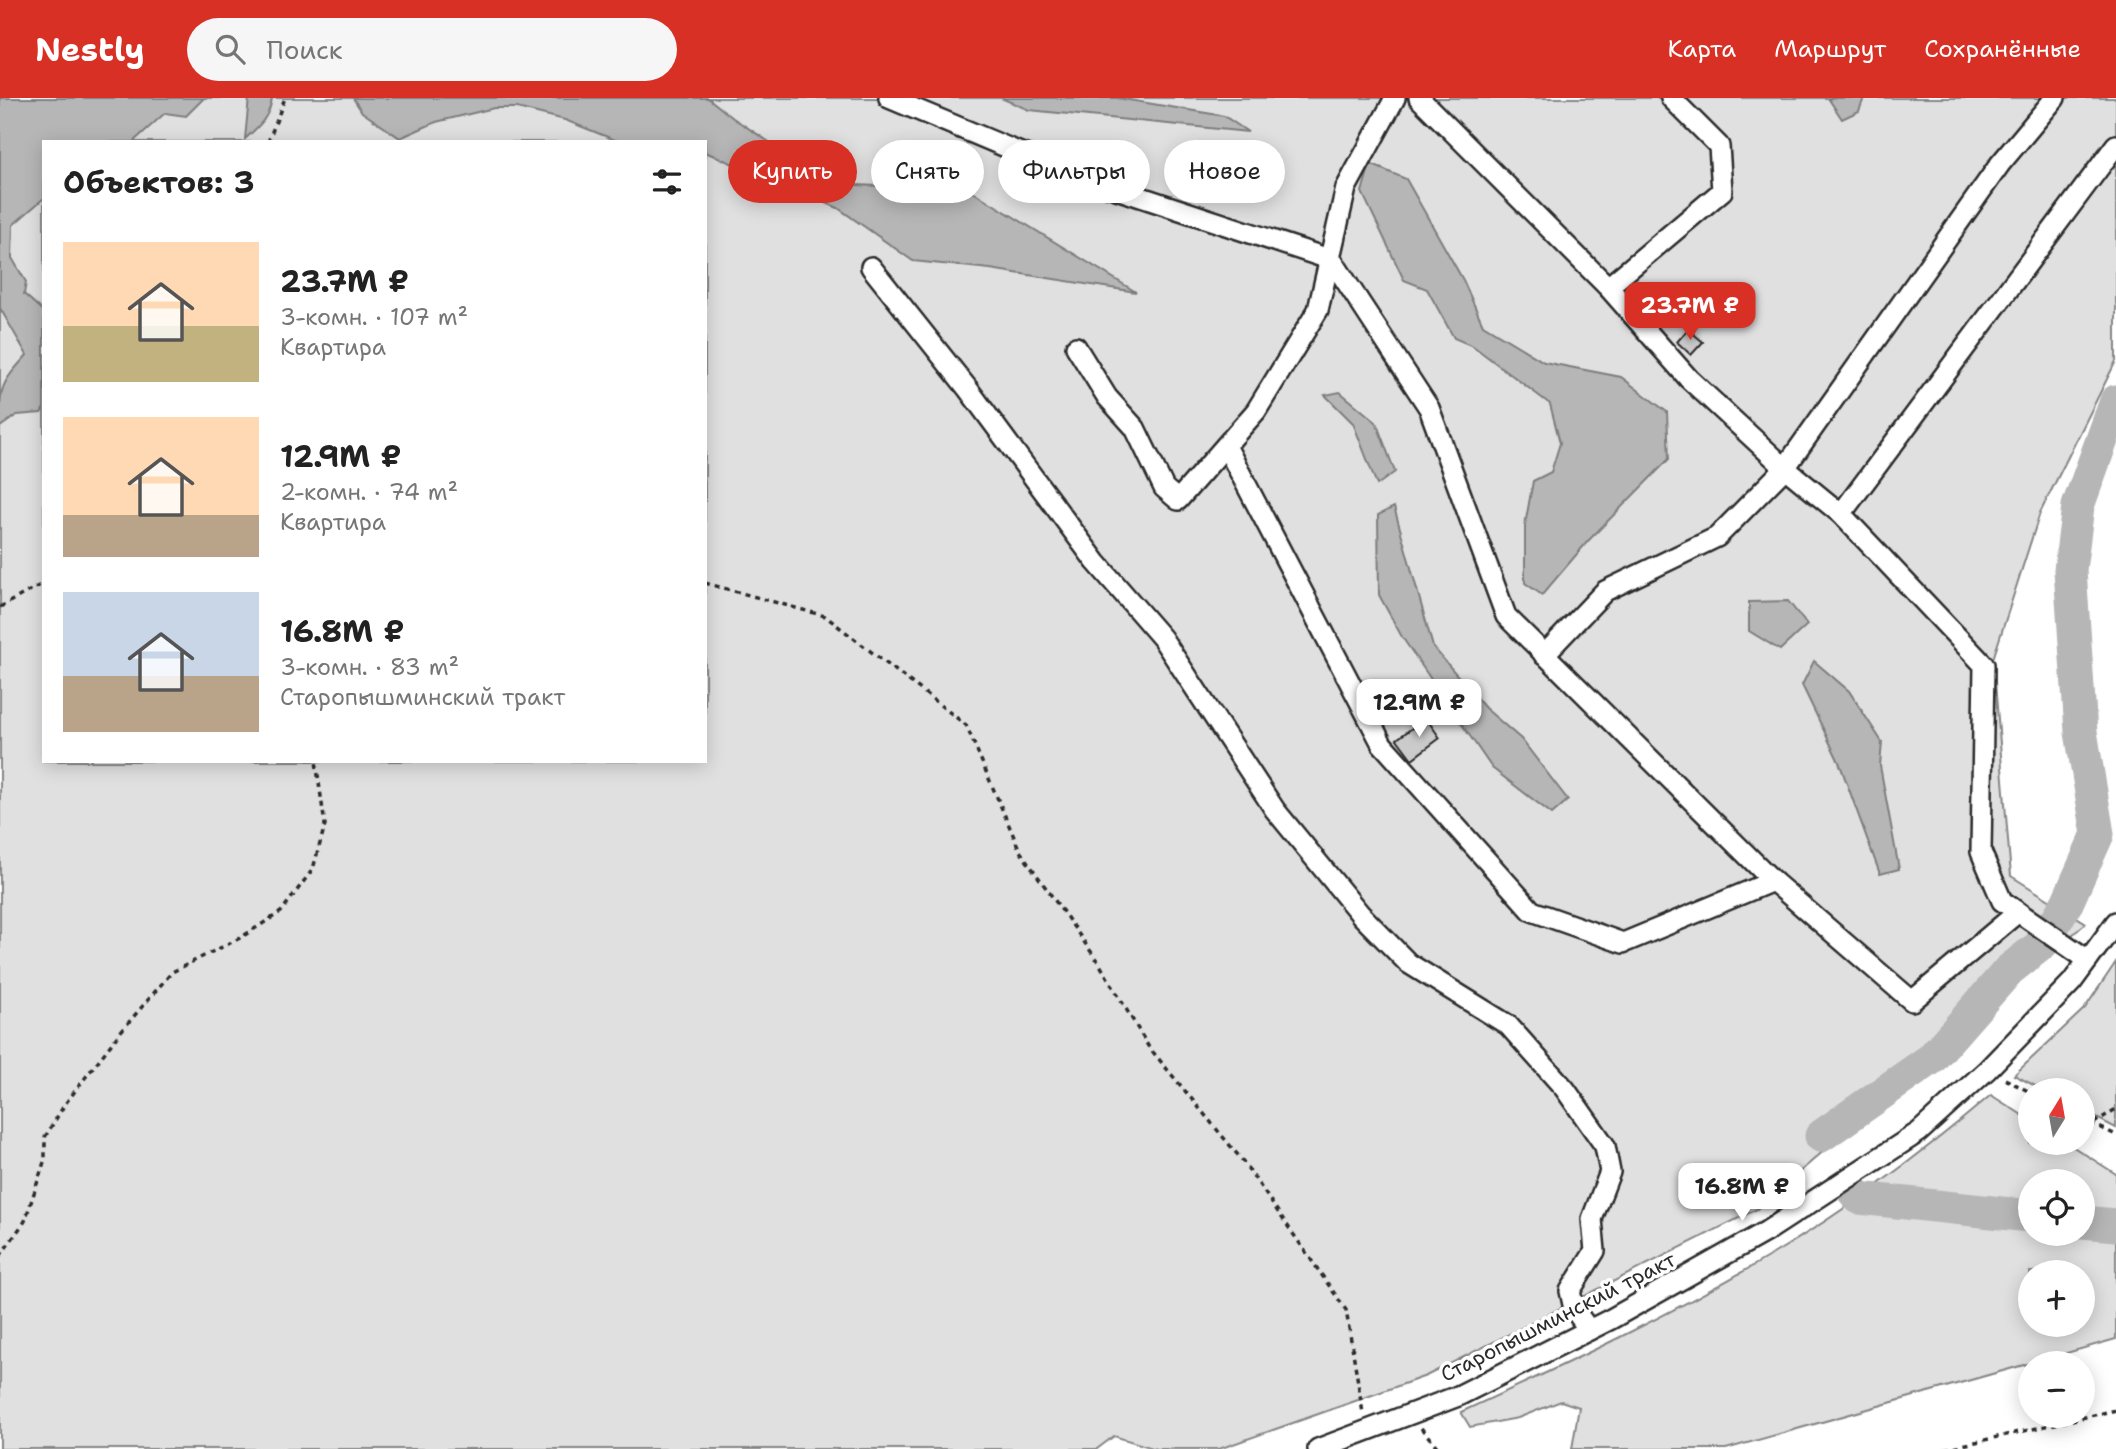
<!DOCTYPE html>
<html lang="ru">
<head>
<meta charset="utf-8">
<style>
  :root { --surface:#fff; --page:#f6f6f6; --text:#222; --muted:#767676; --accent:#d93025 }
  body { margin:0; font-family:"Shantell Sans",sans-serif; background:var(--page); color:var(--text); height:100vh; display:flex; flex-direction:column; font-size:26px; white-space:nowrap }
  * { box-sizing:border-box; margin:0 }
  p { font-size:23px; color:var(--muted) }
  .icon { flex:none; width:38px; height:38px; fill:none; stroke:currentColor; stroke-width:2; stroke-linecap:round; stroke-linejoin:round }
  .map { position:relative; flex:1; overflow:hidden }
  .drawer { position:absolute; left:42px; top:42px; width:665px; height:623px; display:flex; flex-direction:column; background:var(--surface); border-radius:0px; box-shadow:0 4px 18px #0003 }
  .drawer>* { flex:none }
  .top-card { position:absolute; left:728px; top:42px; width:665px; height:63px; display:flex; gap:14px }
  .needle { width:46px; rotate:11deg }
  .buttons { position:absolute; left:2018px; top:980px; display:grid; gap:14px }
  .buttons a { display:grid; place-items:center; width:77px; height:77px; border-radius:50%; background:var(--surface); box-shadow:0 4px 18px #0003; font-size:35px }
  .price { position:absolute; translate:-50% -60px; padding:0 16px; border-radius:14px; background:#fff; color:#222; font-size:23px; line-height:46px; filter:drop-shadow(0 2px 4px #0008) }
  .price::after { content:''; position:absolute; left:50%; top:42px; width:21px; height:16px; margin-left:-10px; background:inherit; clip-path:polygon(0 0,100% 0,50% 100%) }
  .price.on { background:var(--accent); color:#fff }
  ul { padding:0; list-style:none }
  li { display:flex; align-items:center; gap:21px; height:175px; padding:0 21px }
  li span { display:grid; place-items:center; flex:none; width:196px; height:140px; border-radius:0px; color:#555 }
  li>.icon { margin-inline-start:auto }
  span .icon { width:84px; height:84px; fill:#fffc; stroke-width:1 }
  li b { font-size:30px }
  h2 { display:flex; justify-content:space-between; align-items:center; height:84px; padding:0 21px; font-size:30px }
  .pill { padding:0 24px; border-radius:32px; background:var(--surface); box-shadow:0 4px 18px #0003; font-size:24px; line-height:63px }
  .pill.on { background:var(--accent); color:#fff }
  header { display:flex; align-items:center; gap:42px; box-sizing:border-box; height:98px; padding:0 35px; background:var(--accent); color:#fff }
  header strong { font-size:33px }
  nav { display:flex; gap:38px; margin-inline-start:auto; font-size:24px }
  .search { width:490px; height:63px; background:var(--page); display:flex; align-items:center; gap:18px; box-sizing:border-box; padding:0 24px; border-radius:38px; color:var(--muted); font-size:26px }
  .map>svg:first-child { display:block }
  .green { fill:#e0e0e0; stroke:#868686; stroke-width:2; fill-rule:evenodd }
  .water { fill:#b6b6b6; stroke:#7e7e7e; stroke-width:2 }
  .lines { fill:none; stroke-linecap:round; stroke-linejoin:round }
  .river { stroke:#b6b6b6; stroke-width:33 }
  .building { fill:#cbcbcb; stroke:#2b2b2b; stroke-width:2 }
  .minor-casing { stroke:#2b2b2b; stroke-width:24 }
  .path { stroke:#2b2b2b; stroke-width:3.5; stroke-dasharray:5 5; stroke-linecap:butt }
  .minor { stroke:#fff; stroke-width:19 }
  .labels { text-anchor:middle; stroke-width:7; stroke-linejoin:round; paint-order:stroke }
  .street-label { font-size:21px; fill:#2b2b2b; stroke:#fff }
</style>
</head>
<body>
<header>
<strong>Nestly</strong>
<div class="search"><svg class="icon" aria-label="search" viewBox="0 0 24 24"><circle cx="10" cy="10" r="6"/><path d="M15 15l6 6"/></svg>Поиск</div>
<nav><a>Карта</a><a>Маршрут</a><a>Сохранённые</a></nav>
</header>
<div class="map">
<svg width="2116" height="1351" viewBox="0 0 2116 1351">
  <rect width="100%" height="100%" fill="#fff"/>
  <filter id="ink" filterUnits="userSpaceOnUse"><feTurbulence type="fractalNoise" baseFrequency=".0143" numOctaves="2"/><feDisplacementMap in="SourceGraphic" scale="14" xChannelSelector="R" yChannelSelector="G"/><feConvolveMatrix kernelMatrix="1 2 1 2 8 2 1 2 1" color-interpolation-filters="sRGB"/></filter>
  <g filter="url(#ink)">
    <g class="green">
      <path d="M 0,0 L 2116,0 L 2116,263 L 2040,415 L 1993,561 L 2011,778 L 2086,825 L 1757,1111 L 1426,1278 L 1219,1351 L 1156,1351 L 1114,1338 L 1097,1351 L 0,1351 ZM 44,44 L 705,44 L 705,663 L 44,663 Z"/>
      <polygon points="2116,864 2116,1030 2083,1013 2082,992 2043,992 2014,977 2085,910"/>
      <path d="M 1991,997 L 2030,1022 L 2030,1045 L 2067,1045 L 2116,1076 L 2116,1241 L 1726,1351 L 1572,1351 L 1579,1309 L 1561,1303 L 1518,1320 L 1470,1329 L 1461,1314 C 1567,1266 1673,1216 1773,1156 C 1847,1112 1925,1053 1991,997 ZM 2082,1083 L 2082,1136 L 2030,1136 L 2030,1083 ZM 2030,1174 L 2082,1174 L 2082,1227 L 2030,1227 Z"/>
    </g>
    <g class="water">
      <path d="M 0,0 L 204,0 L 186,18 L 165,15 L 133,44 L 44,44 L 44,100 L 13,127 L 12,160 L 26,184 L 24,196 L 44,214 L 44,310 L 41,315 L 17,317 L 0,329 C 0,288 0,287 27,257 L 0,210 Z"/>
      <path d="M 249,0 L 272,0 C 270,19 258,29 245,41 Z"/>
      <polygon points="353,0 708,0 733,20 833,86 970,92 1136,194 990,171 913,163 838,110 705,54 705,44 615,42 565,22 517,10 494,10 436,24 400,40 362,14"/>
      <polygon points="1001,0 1117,0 1224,18 1248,34 1029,12"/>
      <polygon points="1828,0 1864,0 1859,13 1842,21"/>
      <polygon points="1370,66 1406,81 1463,182 1483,227 1544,264 1621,279 1667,314 1669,361 1588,443 1542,497 1525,485 1525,427 1533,383 1551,374 1560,345 1550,306 1473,248 1454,240 1427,191 1404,182 1362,94"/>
      <polygon points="1340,294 1376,324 1395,374 1377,387 1353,325 1325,297"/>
      <polygon points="1394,409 1433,549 1485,610 1521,641 1568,702 1552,716 1492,670 1402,539 1379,497 1378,417"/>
      <polygon points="1788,503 1807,527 1780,552 1749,533 1749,504"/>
      <polygon points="1814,563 1849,593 1882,644 1880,668 1899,771 1880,776 1839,664 1802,587"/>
    </g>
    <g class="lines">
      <g class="river">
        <polyline points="1821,1038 1931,961 2009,872 2042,846 2067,805 2098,736 2081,634 2070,472 2078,408 2116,303"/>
        <polyline points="1852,1092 1859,1100 2030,1118"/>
        <polyline points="2082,1124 2116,1127"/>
      </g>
    </g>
    <g class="building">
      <polygon points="1688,231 1703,244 1691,257 1677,244"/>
      <polygon points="1426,620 1440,640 1412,661 1397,641"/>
    </g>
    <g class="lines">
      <g class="minor-casing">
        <g id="minor">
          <polyline points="889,0 1068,75 1332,162 1429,310 1506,518 1773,783 1912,903 2018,814"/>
          <polyline points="1419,0 1608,189 1689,281 1785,370 1841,416 1984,567 1981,754 2002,803 2088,862"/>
          <polyline points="871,169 968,291 1096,464 1162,540 1275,712 1361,817 1408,865 1508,927 1565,991 1605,1048 1610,1074 1592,1121 1595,1153 1570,1193 1574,1211 1589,1232"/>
          <polyline points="1608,189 1722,93 1719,48 1671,0"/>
          <polyline points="1076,249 1107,299 1135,330 1164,390 1178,402 1256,313 1318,212 1346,90 1395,0"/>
          <polyline points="1226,348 1382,646 1532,813 1623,845 1773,783"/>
          <polyline points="1841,416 2116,47"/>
          <polyline points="1544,557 1605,493 1717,439 1785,370 2000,66 2055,0"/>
          <polyline points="1318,1351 1458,1298 1611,1221 1767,1133 1919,1034 1987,972 2072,884 2116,824"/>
        </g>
      </g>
      <g class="path">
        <polyline points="268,44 285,0"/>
        <polyline points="705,485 825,518 966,627 1020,753 1099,865 1148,948 1242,1062 1346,1212 1363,1315"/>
        <polyline points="0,509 44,485"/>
        <polyline points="2005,981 2030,994"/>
        <polyline points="2082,1021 2116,1037"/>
        <polyline points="2094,1025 2116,1011"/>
        <polyline points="0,1158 25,1123 45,1061 45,1039 65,1006 122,932 172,874 240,840 281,814 313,771 325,727 316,663"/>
        <polyline points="1421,1330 1439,1351"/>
        <polyline points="1945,1351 2116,1312"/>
      </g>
      <use href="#minor" class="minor"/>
    </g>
  </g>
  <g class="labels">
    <g class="street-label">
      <text transform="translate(1558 1219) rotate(-27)" y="7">Старопышминский тракт</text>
    </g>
  </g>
</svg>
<div class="buttons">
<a><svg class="needle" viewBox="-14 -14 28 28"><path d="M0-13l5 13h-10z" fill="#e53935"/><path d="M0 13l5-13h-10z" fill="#767676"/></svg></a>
<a><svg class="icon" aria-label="locate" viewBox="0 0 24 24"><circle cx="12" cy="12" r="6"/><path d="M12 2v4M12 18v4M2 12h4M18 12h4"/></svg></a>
<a>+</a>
<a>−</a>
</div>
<b class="price on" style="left:1690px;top:244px">23.7M ₽</b>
<b class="price" style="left:1419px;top:641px">12.9M ₽</b>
<b class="price" style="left:1742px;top:1125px">16.8M ₽</b>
<div class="top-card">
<a class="pill on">Купить</a>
<a class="pill">Снять</a>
<a class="pill">Фильтры</a>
<a class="pill">Новое</a>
</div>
<section class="drawer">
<h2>Объектов: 3<svg class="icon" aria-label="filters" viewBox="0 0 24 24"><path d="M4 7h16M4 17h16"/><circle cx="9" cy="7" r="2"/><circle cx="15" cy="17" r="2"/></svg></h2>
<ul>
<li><span style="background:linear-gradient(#ffd9b3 60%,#c2b280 0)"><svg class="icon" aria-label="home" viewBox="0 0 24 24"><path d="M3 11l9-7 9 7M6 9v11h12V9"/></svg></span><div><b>23.7M ₽</b><p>3-комн. · 107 m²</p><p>Квартира</p></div></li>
<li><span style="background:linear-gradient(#ffd9b3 70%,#b9a48a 0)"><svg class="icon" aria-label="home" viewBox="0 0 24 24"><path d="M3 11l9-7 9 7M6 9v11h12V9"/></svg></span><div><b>12.9M ₽</b><p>2-комн. · 74 m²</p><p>Квартира</p></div></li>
<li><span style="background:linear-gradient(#c9d6e8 60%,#b9a48a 0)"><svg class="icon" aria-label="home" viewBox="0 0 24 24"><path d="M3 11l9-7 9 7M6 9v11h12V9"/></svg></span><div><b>16.8M ₽</b><p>3-комн. · 83 m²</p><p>Старопышминский тракт</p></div></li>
</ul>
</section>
</div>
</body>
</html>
